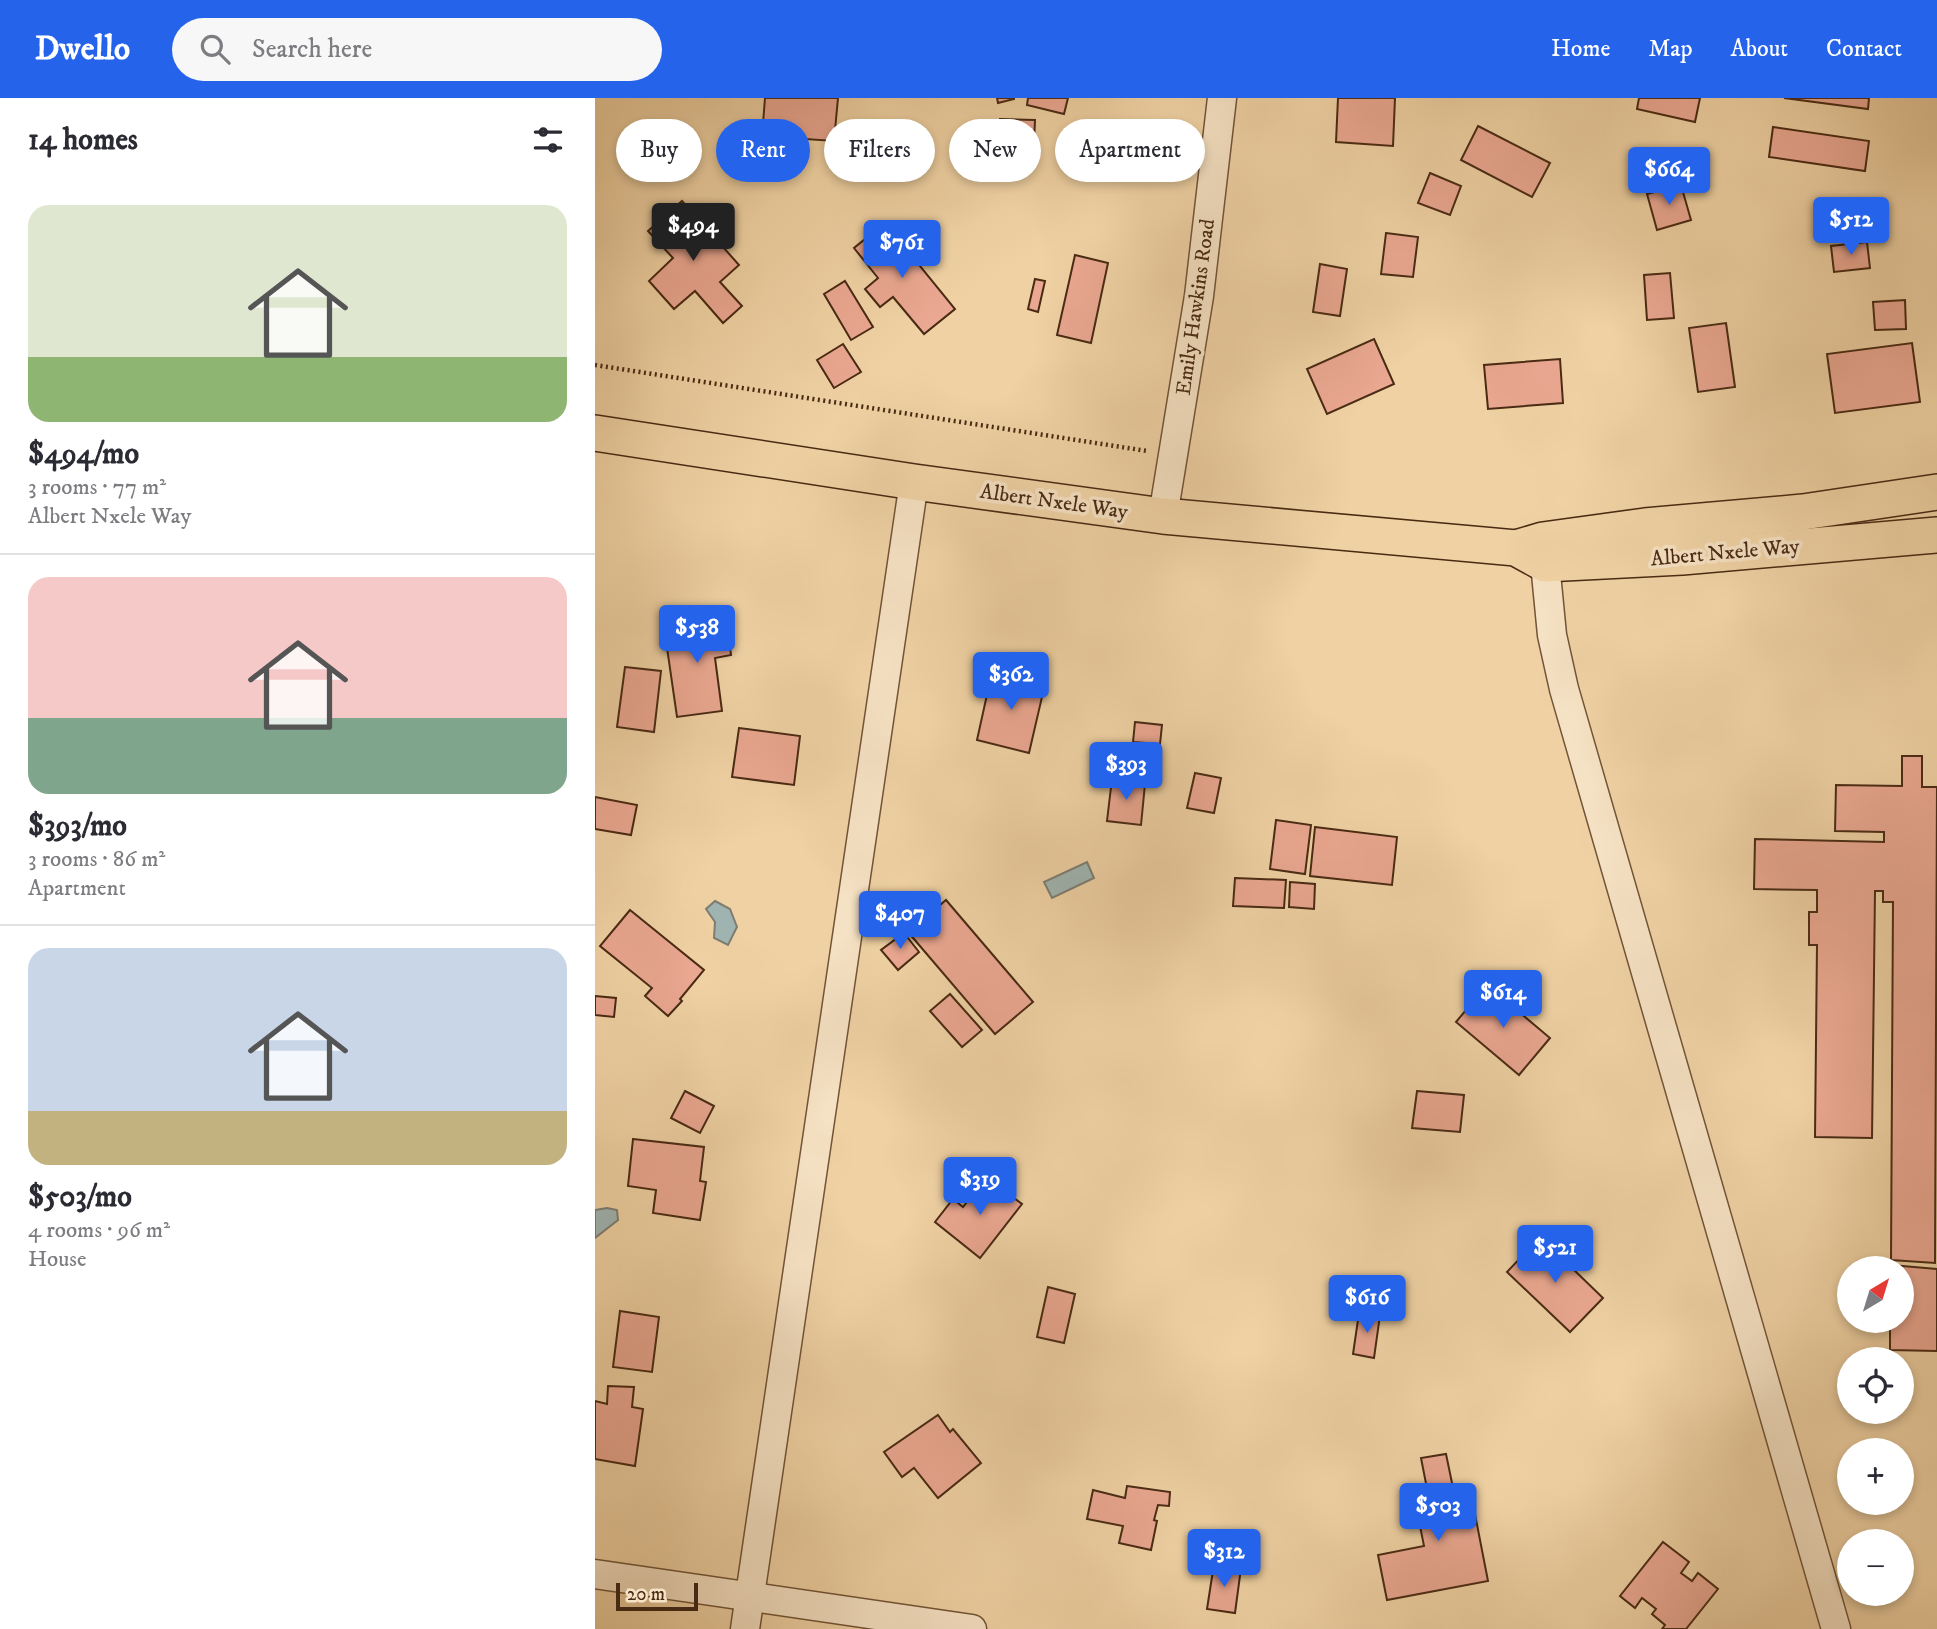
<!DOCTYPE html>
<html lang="en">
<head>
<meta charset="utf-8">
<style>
  :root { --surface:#fff; --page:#f7f7f7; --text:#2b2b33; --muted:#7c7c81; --line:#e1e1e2; --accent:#2563eb }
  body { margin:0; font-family:"IM FELL DW Pica",serif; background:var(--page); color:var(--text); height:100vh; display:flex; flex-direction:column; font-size:26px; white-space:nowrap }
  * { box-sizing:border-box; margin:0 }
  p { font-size:23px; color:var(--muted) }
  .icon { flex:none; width:38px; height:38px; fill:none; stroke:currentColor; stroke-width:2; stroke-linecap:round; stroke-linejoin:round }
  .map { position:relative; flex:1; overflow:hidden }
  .panel { display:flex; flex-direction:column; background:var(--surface); width:595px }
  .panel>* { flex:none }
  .hud { position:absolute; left:21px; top:21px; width:665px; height:63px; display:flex; gap:14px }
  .needle { width:46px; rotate:38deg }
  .tools { position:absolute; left:1242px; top:1158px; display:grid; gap:14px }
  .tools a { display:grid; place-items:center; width:77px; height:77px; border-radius:50%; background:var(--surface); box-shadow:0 4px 10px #0003; font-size:35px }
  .scale { position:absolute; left:21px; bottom:18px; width:82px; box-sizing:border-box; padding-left:7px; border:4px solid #492a13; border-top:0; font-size:19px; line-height:24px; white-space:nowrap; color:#492a13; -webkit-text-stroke:5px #f5e1c3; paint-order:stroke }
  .price { position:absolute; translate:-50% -60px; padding:0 16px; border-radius:7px; background:var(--accent); color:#fff; font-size:23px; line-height:46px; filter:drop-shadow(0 2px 4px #0008) }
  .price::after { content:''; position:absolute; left:50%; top:42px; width:21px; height:16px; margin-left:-10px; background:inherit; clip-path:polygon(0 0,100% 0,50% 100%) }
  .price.active { background:#222; color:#fff }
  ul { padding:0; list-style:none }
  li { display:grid; align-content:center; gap:14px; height:371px; padding:0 28px }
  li+li { border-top:2px solid var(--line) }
  li span { display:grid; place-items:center; height:217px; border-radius:21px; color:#555 }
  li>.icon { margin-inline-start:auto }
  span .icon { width:126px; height:126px; fill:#fffc; stroke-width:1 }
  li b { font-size:30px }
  h2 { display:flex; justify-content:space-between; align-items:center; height:84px; padding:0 28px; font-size:30px }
  .chip { padding:0 24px; border-radius:32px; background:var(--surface); box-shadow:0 4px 10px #0003; font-size:24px; line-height:63px }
  .chip.active { background:var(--accent); color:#fff }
  header { display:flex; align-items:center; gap:42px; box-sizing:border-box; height:98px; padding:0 35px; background:var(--accent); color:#fff }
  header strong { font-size:33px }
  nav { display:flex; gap:38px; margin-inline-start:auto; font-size:24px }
  .search { width:490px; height:63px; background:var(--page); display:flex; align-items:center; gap:18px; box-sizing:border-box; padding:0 24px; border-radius:38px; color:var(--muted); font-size:26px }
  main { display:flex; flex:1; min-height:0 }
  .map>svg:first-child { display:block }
  .water { fill:#9fb4b1; stroke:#7d7d72; stroke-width:2 }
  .building { fill:#eaa791; stroke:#492a13; stroke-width:2 }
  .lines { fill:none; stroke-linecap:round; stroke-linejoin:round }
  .minor-casing { stroke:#725437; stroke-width:31 }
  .major-casing { stroke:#492a13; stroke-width:38 }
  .path { stroke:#492a13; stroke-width:4.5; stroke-dasharray:2 3.5; stroke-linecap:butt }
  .minor { stroke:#f5e1c3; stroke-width:28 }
  .major { stroke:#efd1a3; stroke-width:35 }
  .labels { text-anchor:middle; stroke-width:7; stroke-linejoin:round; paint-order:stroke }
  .street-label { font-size:21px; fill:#492a13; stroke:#f5e1c3 }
</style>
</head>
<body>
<header>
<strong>Dwello</strong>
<div class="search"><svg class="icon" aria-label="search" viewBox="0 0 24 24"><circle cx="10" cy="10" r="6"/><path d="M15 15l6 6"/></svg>Search here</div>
<nav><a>Home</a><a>Map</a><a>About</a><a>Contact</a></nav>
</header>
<main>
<section class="panel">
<h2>14 homes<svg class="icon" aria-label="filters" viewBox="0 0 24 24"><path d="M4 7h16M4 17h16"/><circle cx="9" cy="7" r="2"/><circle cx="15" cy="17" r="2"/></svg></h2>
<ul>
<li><span style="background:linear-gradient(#dfe7d0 70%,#8fb573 0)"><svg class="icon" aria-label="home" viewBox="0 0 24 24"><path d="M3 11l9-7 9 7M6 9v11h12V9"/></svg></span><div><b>$494/mo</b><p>3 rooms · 77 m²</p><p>Albert Nxele Way</p></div></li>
<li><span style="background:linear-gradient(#f6c9c9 65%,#7fa58c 0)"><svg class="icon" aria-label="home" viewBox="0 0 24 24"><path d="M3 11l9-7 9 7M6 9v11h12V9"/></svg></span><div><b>$393/mo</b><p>3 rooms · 86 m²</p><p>Apartment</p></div></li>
<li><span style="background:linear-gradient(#c9d6e8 75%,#c2b280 0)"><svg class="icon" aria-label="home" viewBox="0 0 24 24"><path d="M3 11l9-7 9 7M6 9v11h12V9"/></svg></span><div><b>$503/mo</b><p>4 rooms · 96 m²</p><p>House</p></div></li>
</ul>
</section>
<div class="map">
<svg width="1342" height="1531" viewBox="0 0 1342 1531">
  <rect width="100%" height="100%" fill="#efd1a3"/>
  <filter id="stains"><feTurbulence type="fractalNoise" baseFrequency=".00286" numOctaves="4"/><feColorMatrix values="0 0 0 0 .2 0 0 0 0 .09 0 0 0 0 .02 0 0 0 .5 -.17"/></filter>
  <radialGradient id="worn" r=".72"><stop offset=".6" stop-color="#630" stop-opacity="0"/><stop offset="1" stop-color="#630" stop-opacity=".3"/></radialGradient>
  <g class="water">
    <polygon points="492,764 499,780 457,800 449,784"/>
    <polygon points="120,803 135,811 142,829 133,847 119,840 120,824 111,811"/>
    <polygon points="12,1110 22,1112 23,1122 0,1140 0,1112"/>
  </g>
  <g class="building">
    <polygon points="170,0 243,0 239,43 167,38"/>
    <polygon points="402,0 419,0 419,1 403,5"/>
    <polygon points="433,0 473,0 469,16 432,7"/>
    <polygon points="743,0 800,0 798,48 741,44"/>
    <polygon points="1044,0 1105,0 1100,24 1042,11"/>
    <polygon points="1189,0 1274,0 1273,11"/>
    <polygon points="405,21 440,22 439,45 405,44"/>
    <polygon points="883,28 955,65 937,99 866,62"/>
    <polygon points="1178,29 1274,43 1270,73 1174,59"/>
    <polygon points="835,75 866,88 855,117 823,105"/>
    <polygon points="1086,87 1096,122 1062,132 1052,96"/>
    <polygon points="87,103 144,167 125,184 147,208 128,225 100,193 79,211 54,183 78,160 53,133"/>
    <polygon points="290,125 360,211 329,236 298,199 285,209 270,191 283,180 259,150"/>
    <polygon points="791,135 823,139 818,179 786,176"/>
    <polygon points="1272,144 1275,170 1239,174 1236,148"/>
    <polygon points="480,157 513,165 496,245 462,237"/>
    <polygon points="725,166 752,171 745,218 718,214"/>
    <polygon points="1075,175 1079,220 1052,222 1049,177"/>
    <polygon points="440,181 450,183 443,214 433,211"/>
    <polygon points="250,183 278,229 256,242 229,196"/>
    <polygon points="1310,202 1311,231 1280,232 1278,204"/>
    <polygon points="1131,225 1140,289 1103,294 1094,230"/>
    <polygon points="779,241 799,286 732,316 712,271"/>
    <polygon points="1317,245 1325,304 1240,315 1232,256"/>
    <polygon points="248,246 266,274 239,290 222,262"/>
    <polygon points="965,261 968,305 893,311 889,267"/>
    <polygon points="131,521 136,557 120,560 127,613 82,619 69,529"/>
    <polygon points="30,569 66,573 59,634 22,629"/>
    <polygon points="397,574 450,586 434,655 382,642"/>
    <polygon points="540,624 567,627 565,646 538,644"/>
    <polygon points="144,630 205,638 199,687 137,679"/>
    <polygon points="1307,658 1327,658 1327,689 1342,689 1340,1165 1296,1162 1298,804 1288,804 1288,793 1280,793 1277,1040 1220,1039 1222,847 1214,847 1214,814 1222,814 1222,792 1159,791 1160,741 1289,744 1289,734 1240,733 1241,687 1307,688"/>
    <polygon points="600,675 626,680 619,715 592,710"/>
    <polygon points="517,681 550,686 546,727 512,723"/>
    <polygon points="0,699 42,707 36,737 0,731"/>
    <polygon points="681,722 716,727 710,776 675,771"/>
    <polygon points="720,729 802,739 797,787 715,778"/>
    <polygon points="640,780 691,782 689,810 638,808"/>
    <polygon points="695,784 720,786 719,811 694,809"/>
    <polygon points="351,802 438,904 400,936 313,834"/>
    <polygon points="35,812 109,872 85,901 87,903 73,918 50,898 57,890 5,848"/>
    <polygon points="309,835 324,854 303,872 286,852"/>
    <polygon points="892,887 955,940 924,977 861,924"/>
    <polygon points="355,896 387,932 367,949 335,913"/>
    <polygon points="0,898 21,900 19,919 0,917"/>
    <polygon points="90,993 119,1008 105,1035 76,1020"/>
    <polygon points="822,993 869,997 865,1034 817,1030"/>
    <polygon points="38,1041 109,1049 105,1083 111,1084 105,1122 58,1115 61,1092 33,1088"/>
    <polygon points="391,1079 427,1106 385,1160 340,1124 358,1101 368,1109"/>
    <polygon points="945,1139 1008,1200 975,1234 912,1174"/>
    <polygon points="1296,1167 1342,1171 1342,1253 1295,1252 1295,1223 1307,1223 1307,1171 1296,1171"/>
    <polygon points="453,1189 480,1196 469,1245 442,1239"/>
    <polygon points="25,1213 64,1219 57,1274 18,1269"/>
    <polygon points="764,1215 785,1217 779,1260 758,1256"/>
    <polygon points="13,1288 39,1289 37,1309 48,1311 40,1368 0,1361 0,1303 12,1306"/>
    <polygon points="343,1317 355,1334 358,1331 386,1365 343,1400 319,1370 307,1379 289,1354"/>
    <polygon points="851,1356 862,1409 878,1406 893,1483 792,1502 783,1457 829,1448 823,1418 837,1416 826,1360"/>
    <polygon points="532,1388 575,1394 574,1408 563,1407 559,1422 562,1423 556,1452 524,1445 528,1428 492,1421 498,1392 530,1400"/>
    <polygon points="1068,1444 1094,1464 1086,1475 1097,1483 1103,1475 1123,1491 1091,1531 1067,1531 1070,1527 1057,1516 1061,1511 1047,1500 1040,1510 1025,1498"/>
    <polygon points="619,1466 646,1470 640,1515 612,1511"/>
  </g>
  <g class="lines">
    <g class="minor-casing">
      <g id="minor">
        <polyline points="568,418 604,198 627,0"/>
        <polyline points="948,445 957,537 969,591 1241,1531"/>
        <polyline points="0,1476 377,1531"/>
        <polyline points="150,1531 319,384"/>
      </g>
    </g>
    <g class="major-casing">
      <g id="major">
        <polyline points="0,335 319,384 568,418 921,450 950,466 1087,459 1342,437"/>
        <polyline points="921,450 948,442 1050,428 1208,414 1342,394"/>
      </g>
    </g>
    <polyline class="path" points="0,267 552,353"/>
    <use href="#minor" class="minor"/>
    <use href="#major" class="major"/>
  </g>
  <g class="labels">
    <g class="street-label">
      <text transform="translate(600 209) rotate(-82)" y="7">Emily Hawkins Road</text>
      <text transform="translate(459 403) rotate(8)" y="7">Albert Nxele Way</text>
      <text transform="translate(1130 454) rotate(-5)" y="7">Albert Nxele Way</text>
    </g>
  </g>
  <rect width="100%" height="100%" filter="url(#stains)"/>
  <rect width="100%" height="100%" fill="url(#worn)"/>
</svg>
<div class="tools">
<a><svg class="needle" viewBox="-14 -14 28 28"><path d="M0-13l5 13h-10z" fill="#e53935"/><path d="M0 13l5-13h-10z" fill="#7c7c81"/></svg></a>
<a><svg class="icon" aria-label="locate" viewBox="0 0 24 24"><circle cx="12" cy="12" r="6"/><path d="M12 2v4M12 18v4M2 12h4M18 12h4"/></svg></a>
<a>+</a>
<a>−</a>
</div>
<div class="scale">20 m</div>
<b class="price" style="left:1074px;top:109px">$664</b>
<b class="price" style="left:1256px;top:159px">$512</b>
<b class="price active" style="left:98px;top:165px">$494</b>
<b class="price" style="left:307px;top:182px">$761</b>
<b class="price" style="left:102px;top:567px">$538</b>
<b class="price" style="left:416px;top:614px">$362</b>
<b class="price" style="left:531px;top:704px">$393</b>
<b class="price" style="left:305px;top:853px">$407</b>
<b class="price" style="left:908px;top:932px">$614</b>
<b class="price" style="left:385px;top:1119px">$319</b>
<b class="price" style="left:960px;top:1187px">$521</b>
<b class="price" style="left:772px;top:1237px">$616</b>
<b class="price" style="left:843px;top:1445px">$503</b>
<b class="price" style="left:629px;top:1491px">$312</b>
<div class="hud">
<a class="chip">Buy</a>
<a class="chip active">Rent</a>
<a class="chip">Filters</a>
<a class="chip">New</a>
<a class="chip">Apartment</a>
</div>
</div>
</main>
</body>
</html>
